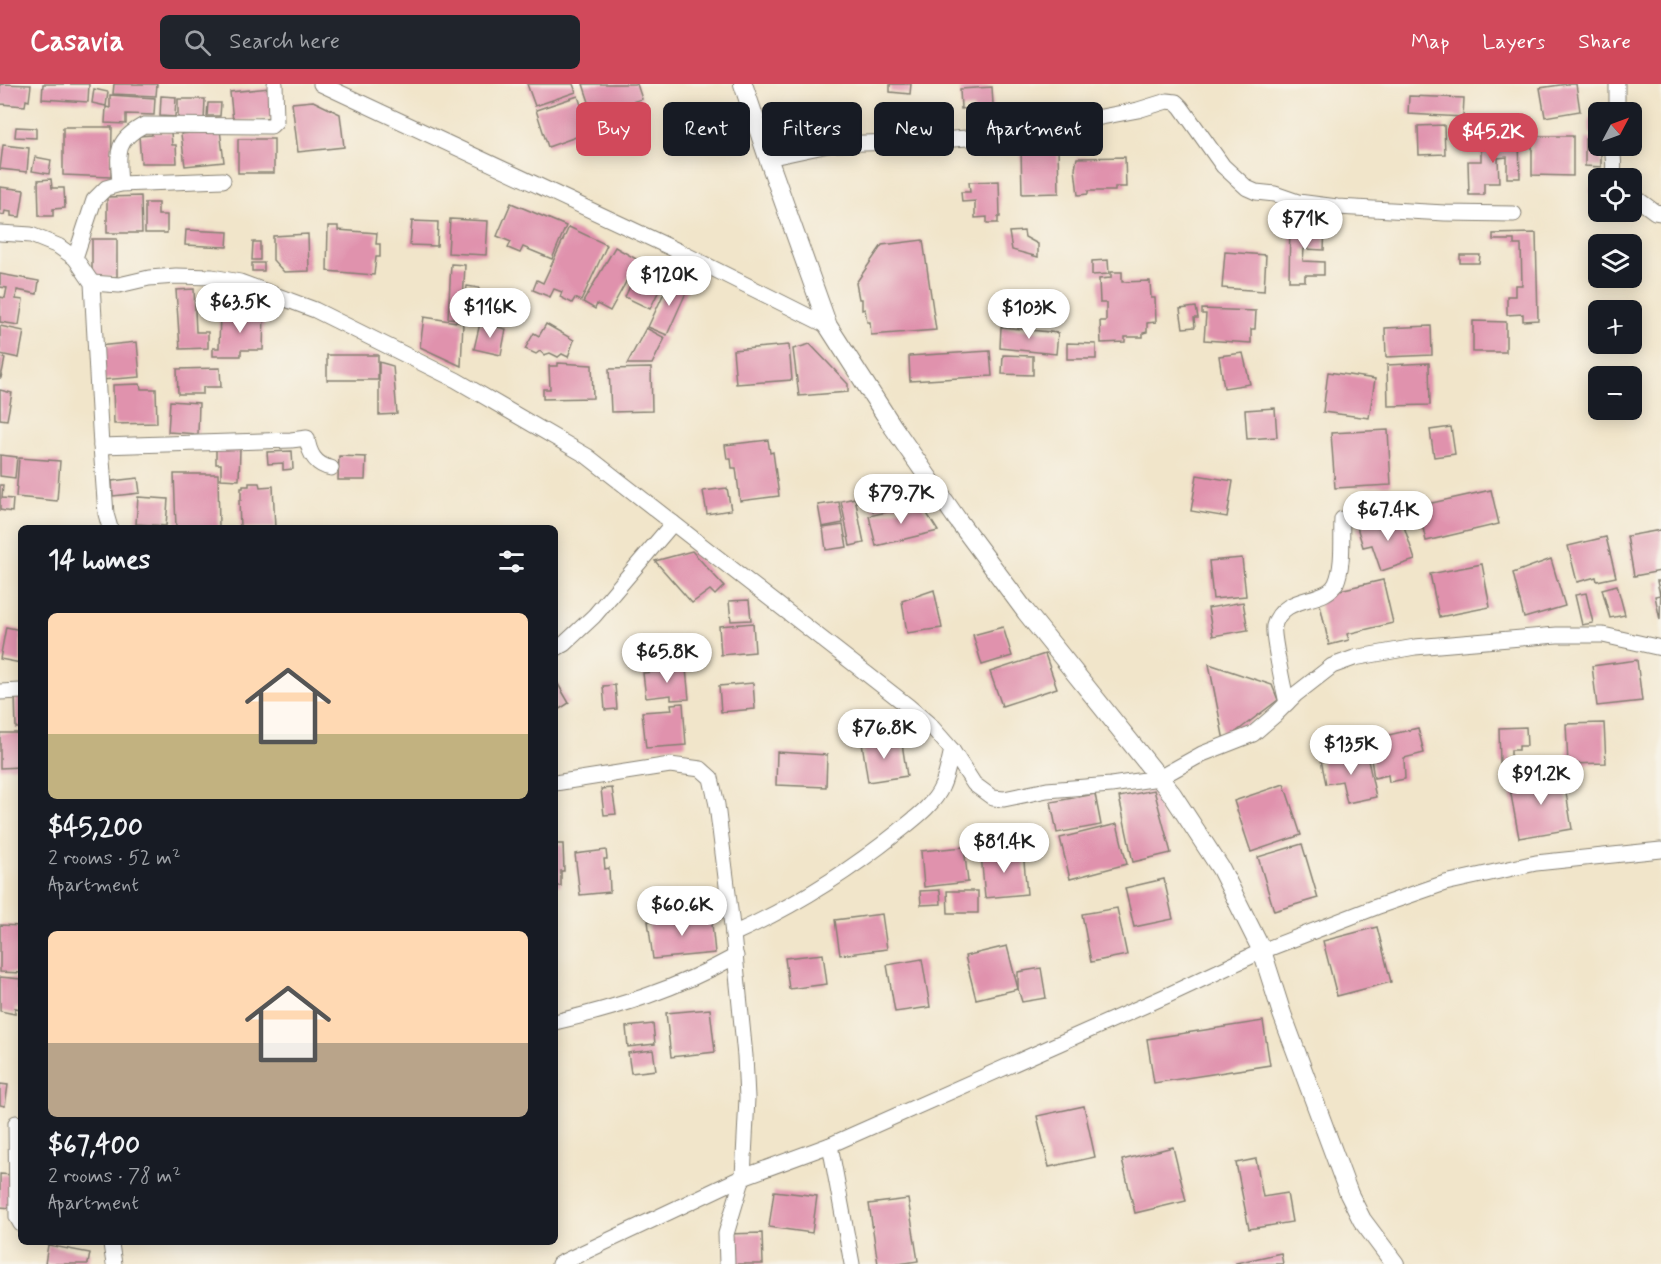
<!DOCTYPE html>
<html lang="en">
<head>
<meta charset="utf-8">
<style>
  :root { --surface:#171b24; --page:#20242c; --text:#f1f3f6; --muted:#9ea1a6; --accent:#d1495b }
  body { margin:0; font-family:Mynerve,sans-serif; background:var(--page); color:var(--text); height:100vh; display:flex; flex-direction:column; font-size:22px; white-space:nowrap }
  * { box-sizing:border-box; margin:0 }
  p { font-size:20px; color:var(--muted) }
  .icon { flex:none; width:33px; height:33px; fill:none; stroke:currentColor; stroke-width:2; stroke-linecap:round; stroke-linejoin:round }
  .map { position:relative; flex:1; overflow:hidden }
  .sheet { position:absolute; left:18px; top:441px; width:540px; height:720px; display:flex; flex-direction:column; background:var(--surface); border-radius:9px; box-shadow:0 3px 15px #0003 }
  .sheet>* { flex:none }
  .guide { position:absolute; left:576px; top:18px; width:570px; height:54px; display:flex; gap:12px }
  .needle { width:39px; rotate:49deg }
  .fabs { position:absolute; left:1588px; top:18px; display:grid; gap:12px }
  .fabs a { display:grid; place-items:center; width:54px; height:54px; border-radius:9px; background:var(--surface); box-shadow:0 3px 15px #0003; font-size:30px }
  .price { position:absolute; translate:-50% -51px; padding:0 14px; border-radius:21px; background:#fff; color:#222; font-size:20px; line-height:39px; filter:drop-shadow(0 2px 3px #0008) }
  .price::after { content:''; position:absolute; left:50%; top:36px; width:18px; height:14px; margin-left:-9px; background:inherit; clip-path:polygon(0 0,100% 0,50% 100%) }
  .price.selected { background:var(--accent); color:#fff }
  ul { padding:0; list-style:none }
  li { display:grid; align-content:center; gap:12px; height:318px; padding:0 30px }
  li span { display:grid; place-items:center; height:186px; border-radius:9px; color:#555 }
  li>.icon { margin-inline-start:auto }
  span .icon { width:108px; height:108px; fill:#fffc; stroke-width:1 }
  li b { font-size:26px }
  h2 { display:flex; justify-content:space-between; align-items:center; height:72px; padding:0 30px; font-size:26px }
  .pill { padding:0 21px; border-radius:9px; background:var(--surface); box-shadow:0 3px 15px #0003; font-size:21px; line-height:54px }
  .pill.selected { background:var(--accent); color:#fff }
  header { display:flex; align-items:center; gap:36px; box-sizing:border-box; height:84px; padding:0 30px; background:var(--accent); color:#fff }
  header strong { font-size:28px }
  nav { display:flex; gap:33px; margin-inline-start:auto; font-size:21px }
  .search { width:420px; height:54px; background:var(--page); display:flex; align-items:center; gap:15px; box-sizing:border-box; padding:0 21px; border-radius:9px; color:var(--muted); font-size:22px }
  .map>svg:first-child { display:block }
  .building { fill:#e092ad }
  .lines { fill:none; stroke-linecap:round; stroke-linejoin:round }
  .minor-casing { stroke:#868073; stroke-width:17 }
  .tertiary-casing { stroke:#868073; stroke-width:20 }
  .minor { stroke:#fff; stroke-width:15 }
  .tertiary { stroke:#fff; stroke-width:18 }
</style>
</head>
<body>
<header>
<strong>Casavia</strong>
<div class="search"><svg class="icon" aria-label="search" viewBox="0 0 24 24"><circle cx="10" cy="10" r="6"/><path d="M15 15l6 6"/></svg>Search here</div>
<nav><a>Map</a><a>Layers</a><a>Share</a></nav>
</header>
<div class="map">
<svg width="1661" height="1180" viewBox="0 0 1661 1180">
  <rect width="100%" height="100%" fill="#f7f3e8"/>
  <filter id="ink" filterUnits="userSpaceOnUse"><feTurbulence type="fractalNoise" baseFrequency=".0167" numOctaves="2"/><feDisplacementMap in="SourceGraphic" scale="12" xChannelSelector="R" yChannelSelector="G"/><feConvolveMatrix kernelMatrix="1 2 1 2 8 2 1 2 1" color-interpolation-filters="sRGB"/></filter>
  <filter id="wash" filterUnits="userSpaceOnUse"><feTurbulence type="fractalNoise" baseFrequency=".008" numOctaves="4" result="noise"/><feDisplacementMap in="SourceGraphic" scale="24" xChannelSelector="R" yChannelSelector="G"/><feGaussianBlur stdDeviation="1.35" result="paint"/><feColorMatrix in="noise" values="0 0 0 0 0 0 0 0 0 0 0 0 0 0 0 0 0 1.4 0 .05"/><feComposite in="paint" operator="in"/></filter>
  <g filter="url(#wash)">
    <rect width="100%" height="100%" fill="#f1e5ca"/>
    <g id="blocks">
      <g class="building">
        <polygon points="0,0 31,1 29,17 26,16 25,22 0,20"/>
        <polygon points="43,0 89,0 88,18 42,15"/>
        <polygon points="114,0 157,0 156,12 113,10"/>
        <polygon points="527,0 573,0 576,8 535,22"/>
        <polygon points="583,0 637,0 642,15 593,30"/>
        <polygon points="890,0 911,0 910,10 890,8"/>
        <polygon points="1567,0 1576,0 1580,27 1545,33 1540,4"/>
        <polygon points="992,3 994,39 974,39 973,24 961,25 960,5"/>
        <polygon points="270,4 274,33 233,37 230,8"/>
        <polygon points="94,5 108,8 106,22 92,19"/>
        <polygon points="110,11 155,14 154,31 126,30 126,40 105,39 106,23 110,24"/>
        <polygon points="161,12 176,13 175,33 160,32"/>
        <polygon points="578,12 590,48 548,63 536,26"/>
        <polygon points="1409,12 1464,14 1463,33 1408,30"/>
        <polygon points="178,15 205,15 204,37 178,36"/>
        <polygon points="313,17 340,30 344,63 298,68 292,19"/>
        <polygon points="208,19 221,19 220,32 207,32"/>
        <polygon points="1599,33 1599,49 1590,50 1589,34"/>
        <polygon points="1444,41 1445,70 1419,71 1418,42"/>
        <polygon points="16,43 36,44 36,54 15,53"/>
        <polygon points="63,43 112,43 111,93 63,91"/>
        <polygon points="220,46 224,78 185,82 181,50"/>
        <polygon points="152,48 171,48 172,61 176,61 177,79 141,79 139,52 152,51"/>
        <polygon points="1532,52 1573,52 1573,92 1532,91"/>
        <rect x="238" y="55" width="36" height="34"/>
        <polygon points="1519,55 1520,94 1507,94 1507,73 1498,74 1499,99 1484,99 1484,111 1469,111 1468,77 1481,77 1481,56"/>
        <polygon points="1585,55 1599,55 1599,62 1601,62 1601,83 1585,82"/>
        <polygon points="3,61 29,64 27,88 0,85"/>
        <polygon points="1058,63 1059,109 1022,110 1021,64"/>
        <polygon points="35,73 51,76 49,90 32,87"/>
        <polygon points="1125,73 1126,103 1115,103 1115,107 1088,107 1088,110 1078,111 1075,85 1077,74"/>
        <polygon points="51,95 52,104 64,104 65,124 53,125 53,132 39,132 38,96"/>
        <polygon points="999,97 1000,133 998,133 998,139 987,139 987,133 975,134 975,117 962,118 961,108 970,108 969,98"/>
        <polygon points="0,103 24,106 20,133 11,132 11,128 5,127 4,131 0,130"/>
        <polygon points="1599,103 1599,120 1592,120 1590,104"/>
        <polygon points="141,112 142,149 107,149 107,113"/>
        <polygon points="145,119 158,119 158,131 167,131 167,149 145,149"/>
        <polygon points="511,119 566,142 552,175 523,163 520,169 508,164 511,158 497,152"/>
        <polygon points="450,135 488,137 486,171 448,169"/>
        <polygon points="412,137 438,138 437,162 410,161"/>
        <polygon points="1290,140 1325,141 1324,166 1304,165 1303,177 1324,178 1324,191 1305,191 1305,197 1289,197"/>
        <polygon points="328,142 338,142 338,146 377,149 376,160 380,160 380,173 376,173 374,191 327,187"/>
        <polygon points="569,143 607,161 581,217 575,214 572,219 560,213 562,208 554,205 550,213 533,206 537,196 543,199"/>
        <polygon points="186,146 228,148 227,163 185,161"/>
        <polygon points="1024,147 1025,153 1038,160 1038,173 1012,166 1009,148"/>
        <polygon points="1536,149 1538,236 1523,237 1523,230 1507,231 1507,212 1515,212 1515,201 1522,201 1521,161 1514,161 1514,156 1493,156 1493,150"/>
        <polygon points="308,150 309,187 284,188 273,176 273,152"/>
        <rect x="92" y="155" width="25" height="38"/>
        <polygon points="923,156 936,246 871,251 870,238 867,238 865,225 862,226 862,215 859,215 856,199 882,161"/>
        <polygon points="253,158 260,158 260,176 252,176"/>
        <polygon points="615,163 638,176 610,227 597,220 595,225 583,218"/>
        <polygon points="1225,168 1266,171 1264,207 1222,204"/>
        <polygon points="1460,171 1480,171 1479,179 1460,179"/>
        <polygon points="1108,176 1109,190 1092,191 1092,177"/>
        <rect x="252" y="179" width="12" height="8"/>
        <polygon points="451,180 465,181 462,235 448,234"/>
        <polygon points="639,183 664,196 650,225 625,213"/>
        <polygon points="1111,188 1122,188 1122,198 1150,197 1151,214 1155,214 1156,238 1147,239 1147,248 1143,249 1143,253 1125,253 1125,258 1101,259 1100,237 1106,237 1106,219 1100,219 1099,195 1111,194"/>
        <polygon points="0,190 39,197 37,210 17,206 16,215 23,216 19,241 0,238 0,213 5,214 7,204 0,203"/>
        <polygon points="671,194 689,202 667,251 648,243"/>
        <polygon points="467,202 479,204 477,217 465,215"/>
        <polygon points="194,205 196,248 208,248 208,264 180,265 176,206"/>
        <polygon points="1196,223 1198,234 1194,234 1195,243 1183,244 1180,225"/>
        <polygon points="1202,225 1256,227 1255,245 1251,245 1251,259 1204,256 1206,230 1202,230"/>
        <polygon points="220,228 242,229 242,231 252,231 252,228 264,228 263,266 241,266 241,272 213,272 213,264 219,264"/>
        <polygon points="424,233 463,239 461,282 420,263"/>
        <polygon points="1473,237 1506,238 1506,268 1473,268"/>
        <polygon points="480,239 506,245 501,271 474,265"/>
        <polygon points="546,240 574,256 568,273 562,270 558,273 550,269 544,271 540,267 536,270 525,265 534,249 539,252"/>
        <polygon points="0,242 24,247 19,274 0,270"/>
        <polygon points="1431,242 1432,271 1386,273 1385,244"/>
        <polygon points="1001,243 1058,249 1056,270 1000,264"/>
        <polygon points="646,244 665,254 652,280 627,280"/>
        <polygon points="137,258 140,293 101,296 98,262"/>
        <polygon points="1067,259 1096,260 1096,275 1067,275"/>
        <polygon points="810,260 848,300 848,308 799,312 793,265"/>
        <polygon points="789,261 792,296 736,300 733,266"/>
        <polygon points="990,267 992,292 910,297 909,272"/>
        <polygon points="1243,269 1250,300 1224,304 1219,272"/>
        <rect x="327" y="271" width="51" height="25"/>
        <polygon points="1003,271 1033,272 1033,291 1002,290"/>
        <polygon points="0,273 5,274 1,294 0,294"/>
        <polygon points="379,278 393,282 397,330 379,331"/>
        <polygon points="558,279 592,281 593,314 543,315 543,305 550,305 549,282 558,282"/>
        <polygon points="1429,279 1430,321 1388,322 1387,281"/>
        <polygon points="220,284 221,303 203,303 203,310 178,310 177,285"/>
        <polygon points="651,284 652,327 611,328 609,285"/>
        <polygon points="1328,288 1375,295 1369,334 1323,328"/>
        <polygon points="140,300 141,305 156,305 157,339 114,340 113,301"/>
        <polygon points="0,306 12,309 7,336 0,335"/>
        <polygon points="170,317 199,319 198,350 168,348"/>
        <polygon points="1275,324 1277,353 1247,355 1245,326"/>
        <polygon points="1451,343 1455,370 1434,373 1430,346"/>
        <polygon points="1388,346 1391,401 1335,404 1331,349"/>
        <polygon points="768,356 770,369 773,368 779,412 740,417 736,384 732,384 731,375 727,375 725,361"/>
        <polygon points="216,364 240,365 239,396 221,395 221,380 216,380"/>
        <polygon points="292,367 293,385 283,386 283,379 268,380 267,368"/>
        <polygon points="0,371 17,373 15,394 0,392"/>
        <polygon points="339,372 366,373 365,396 338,396"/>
        <polygon points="19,374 60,377 57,417 16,413"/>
        <polygon points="174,390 218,390 219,444 176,444"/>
        <polygon points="1197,391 1233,397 1227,433 1191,427"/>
        <polygon points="138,394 140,409 113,412 112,397"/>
        <polygon points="249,399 259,399 260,403 273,402 275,444 240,444 239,416 241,416 241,404 243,404 243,402 249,402"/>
        <polygon points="910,400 914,417 873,427 869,409"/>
        <polygon points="0,401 3,401 2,414 13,415 12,428 0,426"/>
        <polygon points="727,404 731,426 707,430 703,407"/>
        <polygon points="1491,406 1499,440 1426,457 1418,422"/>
        <polygon points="138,413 168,415 166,442 136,440"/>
        <polygon points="855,414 864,459 850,462 841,417"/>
        <polygon points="839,418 843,439 822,443 818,421"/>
        <polygon points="921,420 938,447 876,462 869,432"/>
        <polygon points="1400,430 1415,476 1381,487 1372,461 1363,463 1357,443"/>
        <polygon points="843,441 847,463 826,466 823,444"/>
        <polygon points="1661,446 1661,487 1634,492 1627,452"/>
        <polygon points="1606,453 1616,493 1597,497 1596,493 1577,498 1568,462"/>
        <polygon points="692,467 724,502 715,511 710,506 692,519 655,477"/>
        <polygon points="1242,474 1246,512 1213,515 1209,477"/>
        <polygon points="1551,475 1565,522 1524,534 1513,489"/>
        <polygon points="1482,480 1490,523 1439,533 1430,490"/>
        <polygon points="1383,496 1393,539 1347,550 1349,556 1329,561 1318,511"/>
        <polygon points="1657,497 1661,497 1660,536 1655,512 1660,511"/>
        <polygon points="1617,501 1625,531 1610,534 1602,505"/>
        <polygon points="934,506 942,544 907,549 902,517"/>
        <polygon points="1586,509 1593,539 1582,541 1575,511"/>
        <polygon points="749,516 751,536 731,537 729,517"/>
        <polygon points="1243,518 1248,546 1213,552 1208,524"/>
        <polygon points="753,539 755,568 721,571 719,542"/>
        <polygon points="6,543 21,546 21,579 0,575"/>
        <polygon points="1003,543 1012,572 982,581 973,551"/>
        <polygon points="1045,570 1057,604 1002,622 990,588"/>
        <polygon points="1637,576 1642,617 1597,622 1592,582"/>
        <polygon points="1209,580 1272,601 1278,616 1224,657"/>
        <polygon points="686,585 689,615 671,616 671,611 646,614 643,589"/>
        <polygon points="555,595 569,619 555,628"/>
        <polygon points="753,599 755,625 721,628 719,602"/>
        <polygon points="615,601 617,625 605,626 603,602"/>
        <polygon points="15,611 21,611 21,644 16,644"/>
        <polygon points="683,619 686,661 646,664 642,628 672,626 671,620"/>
        <polygon points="1604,639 1606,679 1568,680 1566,640"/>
        <polygon points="1526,643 1527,662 1519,662 1519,666 1511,666 1511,679 1500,680 1499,644"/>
        <polygon points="1418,644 1424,669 1404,674 1405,695 1389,698 1388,691 1374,694 1368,656"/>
        <polygon points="0,649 21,649 21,683 0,684"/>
        <polygon points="901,653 907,692 868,698 862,659"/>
        <polygon points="1366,667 1376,713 1347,719 1342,697 1326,700 1321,676"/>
        <polygon points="777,668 827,671 826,703 776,701"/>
        <polygon points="1563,691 1572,745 1519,754 1509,700"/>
        <polygon points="1284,700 1301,751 1251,768 1234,717"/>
        <polygon points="612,704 616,730 604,731 601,705"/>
        <polygon points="1154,706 1171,769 1133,778 1119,713"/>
        <polygon points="1095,710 1101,741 1057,749 1051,718"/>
        <polygon points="1117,740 1127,780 1070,795 1060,754"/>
        <polygon points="555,760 563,760 564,787 561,787 561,802 555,802"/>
        <polygon points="1302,760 1318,814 1274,827 1258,773"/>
        <polygon points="964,763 968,798 924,803 921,767"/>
        <polygon points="606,766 607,775 604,775 605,785 609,784 610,808 580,811 575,770"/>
        <polygon points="1023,767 1027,810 985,814 981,770"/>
        <polygon points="1164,795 1173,835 1134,843 1125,804"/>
        <polygon points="940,806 941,820 921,821 920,807"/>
        <polygon points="947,807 978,807 978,829 948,829"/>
        <polygon points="1117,824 1127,871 1091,878 1082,830"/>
        <polygon points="711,830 715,869 653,875 648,837"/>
        <polygon points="882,830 887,865 840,871 835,836"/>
        <polygon points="0,841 21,842 21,889 0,888"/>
        <polygon points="1377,843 1391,898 1337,912 1323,857"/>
        <polygon points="1007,862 1018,905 976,915 965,872"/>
        <polygon points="823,870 827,900 789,905 785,874"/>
        <polygon points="922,875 930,923 895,928 887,881"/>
        <polygon points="1041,884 1046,914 1022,918 1018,905 1018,888"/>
        <polygon points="0,893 21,895 21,925 15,924 15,930 0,927"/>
        <polygon points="710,925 715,968 671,973 666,929"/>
        <polygon points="1263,937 1270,981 1154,999 1147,955"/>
        <polygon points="653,940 655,960 628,963 626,943"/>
        <polygon points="653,966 656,986 631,989 628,969"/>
        <polygon points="0,1000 8,1001 5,1022 0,1021"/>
        <polygon points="1084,1022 1095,1073 1049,1083 1037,1032"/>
        <polygon points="1173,1063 1186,1117 1135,1129 1122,1076"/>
        <polygon points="1256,1075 1263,1113 1287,1109 1292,1138 1249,1145 1236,1079"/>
        <polygon points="0,1090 14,1091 12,1124 0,1123"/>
        <polygon points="774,1107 817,1112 812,1149 769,1143"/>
        <polygon points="908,1115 918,1177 899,1180 878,1180 869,1120"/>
        <polygon points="762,1149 763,1180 727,1180 726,1150"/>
        <polygon points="48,1161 90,1169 88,1180 45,1180"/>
        <polygon points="1281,1169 1283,1180 1237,1180 1236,1179"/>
      </g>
    </g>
  </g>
  <g filter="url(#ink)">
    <use href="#blocks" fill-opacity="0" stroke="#868073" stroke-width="1.5"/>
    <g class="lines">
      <g class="minor-casing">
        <g id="minor">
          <polyline points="321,0 678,167 828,242"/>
          <polyline points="1617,0 1617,28"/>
          <path d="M 1613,62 C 1612,72 1615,79 1613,89 L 1617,94"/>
          <polyline points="768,74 833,60 927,57 1007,51 1138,26 1167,17 1176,18 1181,23 1223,82 1247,104 1256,108 1275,110 1298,118 1337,123 1445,129 1514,130"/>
          <path d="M 120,100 C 118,69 114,57 144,41 L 271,42 L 276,37 L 275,0"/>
          <polyline points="1632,111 1655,128 1661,129"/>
          <polyline points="0,149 31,151 58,162 75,174 92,199 101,362 106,430 110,444"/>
          <polyline points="75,174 94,116 106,104 120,100 223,96"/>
          <polyline points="92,199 119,201 149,194 176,192 212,193 240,198 315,226 456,296 587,372 908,622 930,641 952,666"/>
          <path d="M 101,362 L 291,356 L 307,354 C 309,369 315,381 331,384"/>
          <polyline points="555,565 564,560 594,532 673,439"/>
          <polyline points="0,608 21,607"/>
          <path d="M 1287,619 C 1284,606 1272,551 1274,542 C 1283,509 1325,521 1336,499 C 1344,481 1341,454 1342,435"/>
          <path d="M 555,699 L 670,681 L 701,685 L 711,694 L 717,721 L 733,850 C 793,823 847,789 898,748 C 914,735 934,721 942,702 C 947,691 949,677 952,666 L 974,700 L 993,714 L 1004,715 L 1047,706 L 1111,701 L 1159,694 L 1202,670 L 1253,650 L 1275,631 L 1296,610 L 1332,582 L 1354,574 L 1415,563 L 1557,551 L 1603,551 L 1661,564"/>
          <path d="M 555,938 C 620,923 678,904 736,872"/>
          <polyline points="16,1039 17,1133 21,1140"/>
          <polyline points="830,1061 852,1180"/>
          <polyline points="112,1158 111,1160 114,1180"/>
          <polyline points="559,1180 743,1093 830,1061 1166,912 1262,867 1376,823 1445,799 1536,779 1661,766"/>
          <polyline points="727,1180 726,1150 743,1093 747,1014 745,972 733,850"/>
        </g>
      </g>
      <g class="tertiary-casing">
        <polyline id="tertiary" points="743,0 768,74 828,242 893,343 957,435 1026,528 1172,710 1221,785 1262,867 1282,930 1349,1110 1362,1136 1395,1180"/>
      </g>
      <use href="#minor" class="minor"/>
      <use href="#tertiary" class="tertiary"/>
    </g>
  </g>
</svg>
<div class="fabs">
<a><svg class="needle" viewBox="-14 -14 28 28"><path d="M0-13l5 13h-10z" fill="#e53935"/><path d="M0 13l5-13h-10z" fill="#9ea1a6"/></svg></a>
<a><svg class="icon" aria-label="locate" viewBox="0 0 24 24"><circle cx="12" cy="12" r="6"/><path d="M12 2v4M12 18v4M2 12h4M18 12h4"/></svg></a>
<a><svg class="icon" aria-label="layers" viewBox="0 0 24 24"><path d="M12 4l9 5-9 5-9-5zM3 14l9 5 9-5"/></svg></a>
<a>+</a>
<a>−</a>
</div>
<b class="price selected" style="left:1493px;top:80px">$45.2K</b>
<b class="price" style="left:1305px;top:167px">$71K</b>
<b class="price" style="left:669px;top:223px">$120K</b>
<b class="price" style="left:240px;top:250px">$63.5K</b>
<b class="price" style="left:490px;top:255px">$116K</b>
<b class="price" style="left:1029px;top:256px">$103K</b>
<b class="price" style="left:901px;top:441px">$79.7K</b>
<b class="price" style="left:1388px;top:458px">$67.4K</b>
<b class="price" style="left:667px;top:600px">$65.8K</b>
<b class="price" style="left:884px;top:676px">$76.8K</b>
<b class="price" style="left:1351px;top:692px">$135K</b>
<b class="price" style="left:1541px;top:722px">$91.2K</b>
<b class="price" style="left:1004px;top:790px">$81.4K</b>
<b class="price" style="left:682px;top:853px">$60.6K</b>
<div class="guide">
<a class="pill selected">Buy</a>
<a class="pill">Rent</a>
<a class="pill">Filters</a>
<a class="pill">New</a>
<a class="pill">Apartment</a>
</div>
<section class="sheet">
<h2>14 homes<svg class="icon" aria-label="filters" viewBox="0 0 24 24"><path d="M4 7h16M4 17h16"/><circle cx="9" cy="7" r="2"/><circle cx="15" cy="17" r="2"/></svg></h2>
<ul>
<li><span style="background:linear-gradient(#ffd9b3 65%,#c2b280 0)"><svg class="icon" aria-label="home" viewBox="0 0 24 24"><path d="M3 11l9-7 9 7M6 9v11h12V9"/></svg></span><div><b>$45,200</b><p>2 rooms · 52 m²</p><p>Apartment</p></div></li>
<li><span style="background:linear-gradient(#ffd9b3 60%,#b9a48a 0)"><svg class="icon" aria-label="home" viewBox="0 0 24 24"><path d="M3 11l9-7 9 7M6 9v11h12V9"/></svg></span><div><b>$67,400</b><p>2 rooms · 78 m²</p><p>Apartment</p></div></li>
</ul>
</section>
</div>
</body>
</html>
